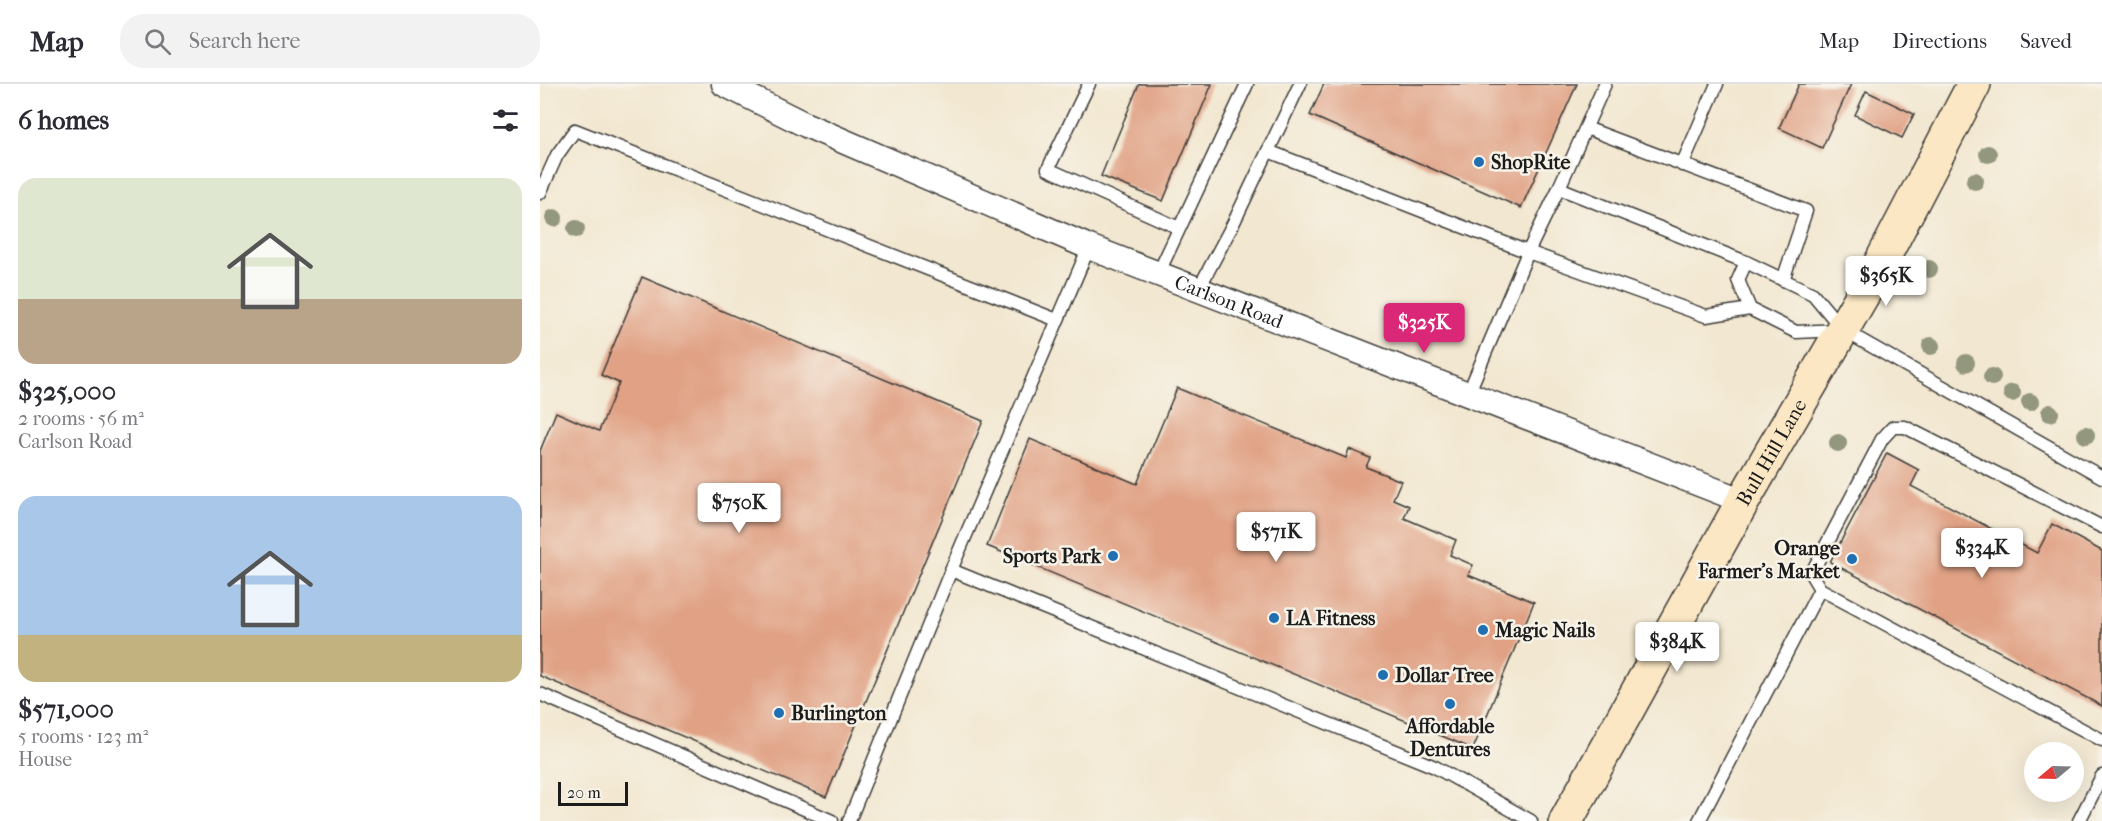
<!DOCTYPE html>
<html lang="en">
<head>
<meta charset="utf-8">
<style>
  :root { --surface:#fff; --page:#f2f2f3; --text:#2b2b33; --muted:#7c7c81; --line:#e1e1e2; --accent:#db2777 }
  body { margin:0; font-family:"IM FELL French Canon",serif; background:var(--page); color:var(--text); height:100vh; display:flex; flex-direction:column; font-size:22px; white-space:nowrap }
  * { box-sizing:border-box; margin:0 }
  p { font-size:20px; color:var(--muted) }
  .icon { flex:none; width:33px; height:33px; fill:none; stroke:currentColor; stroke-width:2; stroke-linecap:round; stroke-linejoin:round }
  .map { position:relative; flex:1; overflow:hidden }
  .details { display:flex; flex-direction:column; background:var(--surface); width:540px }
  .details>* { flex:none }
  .needle { width:39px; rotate:251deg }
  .controls { position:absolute; left:1484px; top:658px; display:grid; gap:12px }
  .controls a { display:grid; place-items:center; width:60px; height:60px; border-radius:50%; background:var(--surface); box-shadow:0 6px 24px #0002; font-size:30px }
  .scale { position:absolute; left:18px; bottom:15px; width:70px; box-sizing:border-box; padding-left:6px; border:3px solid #1c1c1c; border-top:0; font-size:16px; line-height:21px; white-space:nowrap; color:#1c1c1c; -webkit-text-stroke:4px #f7f3e8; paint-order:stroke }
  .price { position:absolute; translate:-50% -51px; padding:0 14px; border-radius:6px; background:#fff; color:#222; font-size:20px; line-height:39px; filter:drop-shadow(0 2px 3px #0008) }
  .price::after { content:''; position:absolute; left:50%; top:36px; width:18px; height:14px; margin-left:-9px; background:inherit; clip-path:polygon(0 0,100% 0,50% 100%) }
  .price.current { background:var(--accent); color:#fff }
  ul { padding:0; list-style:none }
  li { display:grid; align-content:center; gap:12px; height:318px; padding:0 18px }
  li span { display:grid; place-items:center; height:186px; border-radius:18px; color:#555 }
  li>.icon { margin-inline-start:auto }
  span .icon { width:108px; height:108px; fill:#fffc; stroke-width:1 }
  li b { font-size:26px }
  h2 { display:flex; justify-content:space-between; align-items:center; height:72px; padding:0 18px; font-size:26px }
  header { display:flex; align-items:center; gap:36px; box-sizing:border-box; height:84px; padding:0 30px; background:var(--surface); border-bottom:2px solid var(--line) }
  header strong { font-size:28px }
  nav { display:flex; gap:33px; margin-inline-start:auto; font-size:21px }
  .search { width:420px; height:54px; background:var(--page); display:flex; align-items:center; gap:15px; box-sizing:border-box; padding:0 21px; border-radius:24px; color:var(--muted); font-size:22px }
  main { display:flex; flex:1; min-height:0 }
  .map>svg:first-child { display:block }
  .building { fill:#e0a184 }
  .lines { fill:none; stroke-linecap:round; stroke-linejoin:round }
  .service-casing { stroke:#3c3a37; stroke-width:15 }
  .minor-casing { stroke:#3c3a37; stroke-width:27 }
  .secondary-casing { stroke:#3c3a37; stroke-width:36 }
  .service { stroke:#fff; stroke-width:12 }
  .minor { stroke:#fff; stroke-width:24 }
  .secondary { stroke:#fbe7c3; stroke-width:33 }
  .tree { fill:#93977d }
  .poi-dot { fill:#1f6fb2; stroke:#f7f3e8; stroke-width:2 }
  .labels { text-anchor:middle; stroke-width:5; stroke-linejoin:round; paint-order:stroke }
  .poi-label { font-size:20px; font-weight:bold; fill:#1c1c1c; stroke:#f7f3e8; text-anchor:start }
  .street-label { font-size:20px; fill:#1c1c1c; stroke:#f7f3e8 }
</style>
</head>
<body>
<header>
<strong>Map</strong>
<div class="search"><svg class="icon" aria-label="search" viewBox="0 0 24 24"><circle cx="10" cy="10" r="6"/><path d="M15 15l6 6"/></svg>Search here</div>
<nav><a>Map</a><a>Directions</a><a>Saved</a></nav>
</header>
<main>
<section class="details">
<h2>6 homes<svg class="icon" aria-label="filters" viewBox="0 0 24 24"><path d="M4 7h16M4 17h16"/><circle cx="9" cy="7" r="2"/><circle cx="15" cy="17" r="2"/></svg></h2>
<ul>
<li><span style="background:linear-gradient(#dfe7d0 65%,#b9a48a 0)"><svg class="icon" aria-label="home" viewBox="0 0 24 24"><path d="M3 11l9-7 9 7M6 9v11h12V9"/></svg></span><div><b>$325,000</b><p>2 rooms · 56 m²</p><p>Carlson Road</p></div></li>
<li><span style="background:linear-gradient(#a9c7e8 75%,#c2b280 0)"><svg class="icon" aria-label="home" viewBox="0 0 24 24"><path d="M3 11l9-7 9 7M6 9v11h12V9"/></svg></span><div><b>$571,000</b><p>5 rooms · 123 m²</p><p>House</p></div></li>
</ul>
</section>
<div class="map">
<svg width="1562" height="737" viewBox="0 0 1562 737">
  <rect width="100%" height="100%" fill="#f7f3e8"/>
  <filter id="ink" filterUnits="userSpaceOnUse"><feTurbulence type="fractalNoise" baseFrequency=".0167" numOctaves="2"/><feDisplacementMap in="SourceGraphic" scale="12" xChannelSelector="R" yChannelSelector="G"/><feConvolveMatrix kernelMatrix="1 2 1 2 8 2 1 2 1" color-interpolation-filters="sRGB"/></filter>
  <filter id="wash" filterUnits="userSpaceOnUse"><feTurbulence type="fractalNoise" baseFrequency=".008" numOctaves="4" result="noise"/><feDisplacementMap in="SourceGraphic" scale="24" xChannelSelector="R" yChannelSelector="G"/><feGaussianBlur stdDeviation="1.35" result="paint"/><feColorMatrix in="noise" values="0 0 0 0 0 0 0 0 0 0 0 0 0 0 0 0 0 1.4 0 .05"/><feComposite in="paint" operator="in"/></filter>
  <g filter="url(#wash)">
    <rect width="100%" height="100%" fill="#f2e7d0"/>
    <g id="blocks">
      <g class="building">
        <polygon points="599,0 672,0 623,117 561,92"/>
        <polygon points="784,0 1037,0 981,124 770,31"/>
        <polygon points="1259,0 1311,0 1282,64 1239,44"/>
        <polygon points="1326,7 1374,30 1362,54 1315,31"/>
        <polygon points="102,193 443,337 286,713 0,592 0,367 16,328 59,347 79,299 61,291"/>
        <polygon points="637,304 806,374 809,365 830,374 826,383 861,397 853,415 869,422 864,434 916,456 910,471 933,481 928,491 994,518 933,665 447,462 490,355 597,400"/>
        <polygon points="1347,369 1379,386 1371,402 1497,469 1512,440 1562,467 1562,622 1290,478"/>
      </g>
    </g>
  </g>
  <g filter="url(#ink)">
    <use href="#blocks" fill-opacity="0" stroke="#3c3a37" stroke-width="1.5"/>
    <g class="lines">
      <g class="service-casing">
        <g id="service">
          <polyline points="549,0 508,85 639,144"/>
          <polyline points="1046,44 1266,127 1243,196"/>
          <polyline points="728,67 988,168 1166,232 1210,225 1256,248 1299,246"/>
          <polyline points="1142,81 1177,0"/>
          <polyline points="1019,104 1065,0"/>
          <polyline points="0,109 17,71 35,46 517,236"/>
          <polyline points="1206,178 1198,196 1210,225"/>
          <polyline points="618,190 707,0"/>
          <polyline points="658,206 693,140 760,0"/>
          <polyline points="928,310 988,168 1019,104 1206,178 1273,210 1303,246 1562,393"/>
          <polyline points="411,486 895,683 991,737"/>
          <polyline points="1280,505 1562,656"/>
          <polyline points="0,610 292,737"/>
          <polyline points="309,737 411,486 549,163"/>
          <polyline points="1159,737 1280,505 1271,490 1342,355 1353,343 1365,343 1562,443"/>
          <polyline points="1539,737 1562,692"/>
        </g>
      </g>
      <g class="minor-casing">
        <g id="minor">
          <path id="s1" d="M 184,0 L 266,41 L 549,163 L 1203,417"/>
        </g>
      </g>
      <g class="secondary-casing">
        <g id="secondary">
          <path id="s2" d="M 1026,737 L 1203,417 L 1337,186 L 1434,0"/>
        </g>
      </g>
      <use href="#service" class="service"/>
      <use href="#minor" class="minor"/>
      <use href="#secondary" class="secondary"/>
    </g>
    <g class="tree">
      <circle cx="1448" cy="70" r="9"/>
      <circle cx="1435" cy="97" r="9"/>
      <circle cx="14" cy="134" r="9"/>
      <circle cx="36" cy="145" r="9"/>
      <circle cx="1389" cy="185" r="9"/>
      <circle cx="1391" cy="262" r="9"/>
      <circle cx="1426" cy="279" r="9"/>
      <circle cx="1452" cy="293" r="9"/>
      <circle cx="1472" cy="309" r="9"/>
      <circle cx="1490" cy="318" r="9"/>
      <circle cx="1510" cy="329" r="9"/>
      <circle cx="1546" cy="351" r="9"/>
      <circle cx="1298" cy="359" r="9"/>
    </g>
  </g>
  <g class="poi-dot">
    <circle cx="939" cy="78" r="6"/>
    <circle cx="573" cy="472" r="6"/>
    <circle cx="1312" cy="475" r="6"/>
    <circle cx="734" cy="534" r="6"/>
    <circle cx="943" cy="546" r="6"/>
    <circle cx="843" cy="591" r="6"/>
    <circle cx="910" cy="620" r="6"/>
    <circle cx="239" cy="629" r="6"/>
  </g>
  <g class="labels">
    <g class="poi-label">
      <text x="951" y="85">ShopRite</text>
      <text x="1300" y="471" text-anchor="end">Orange<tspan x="1300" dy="23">Farmer's Market</tspan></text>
      <text x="561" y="479" text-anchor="end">Sports Park</text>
      <text x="746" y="541">LA Fitness</text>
      <text x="955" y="553">Magic Nails</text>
      <text x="855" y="598">Dollar Tree</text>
      <text x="251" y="636">Burlington</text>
      <text x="910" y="649" text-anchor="middle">Affordable<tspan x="910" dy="23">Dentures</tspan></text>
    </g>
    <g class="street-label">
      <text dy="7" stroke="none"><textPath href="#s1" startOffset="550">Carlson Road</textPath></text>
      <text dy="7" stroke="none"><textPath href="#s2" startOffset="422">Bull Hill Lane</textPath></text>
    </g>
  </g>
</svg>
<div class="controls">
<a><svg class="needle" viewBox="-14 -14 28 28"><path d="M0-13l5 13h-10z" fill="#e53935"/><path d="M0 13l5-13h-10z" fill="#7c7c81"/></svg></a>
</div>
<div class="scale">20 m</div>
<b class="price" style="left:1346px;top:223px">$365K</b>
<b class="price current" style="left:884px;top:270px">$325K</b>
<b class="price" style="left:199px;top:450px">$750K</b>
<b class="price" style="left:736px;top:479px">$571K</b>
<b class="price" style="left:1442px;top:495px">$334K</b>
<b class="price" style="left:1137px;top:589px">$384K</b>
</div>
</main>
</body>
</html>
